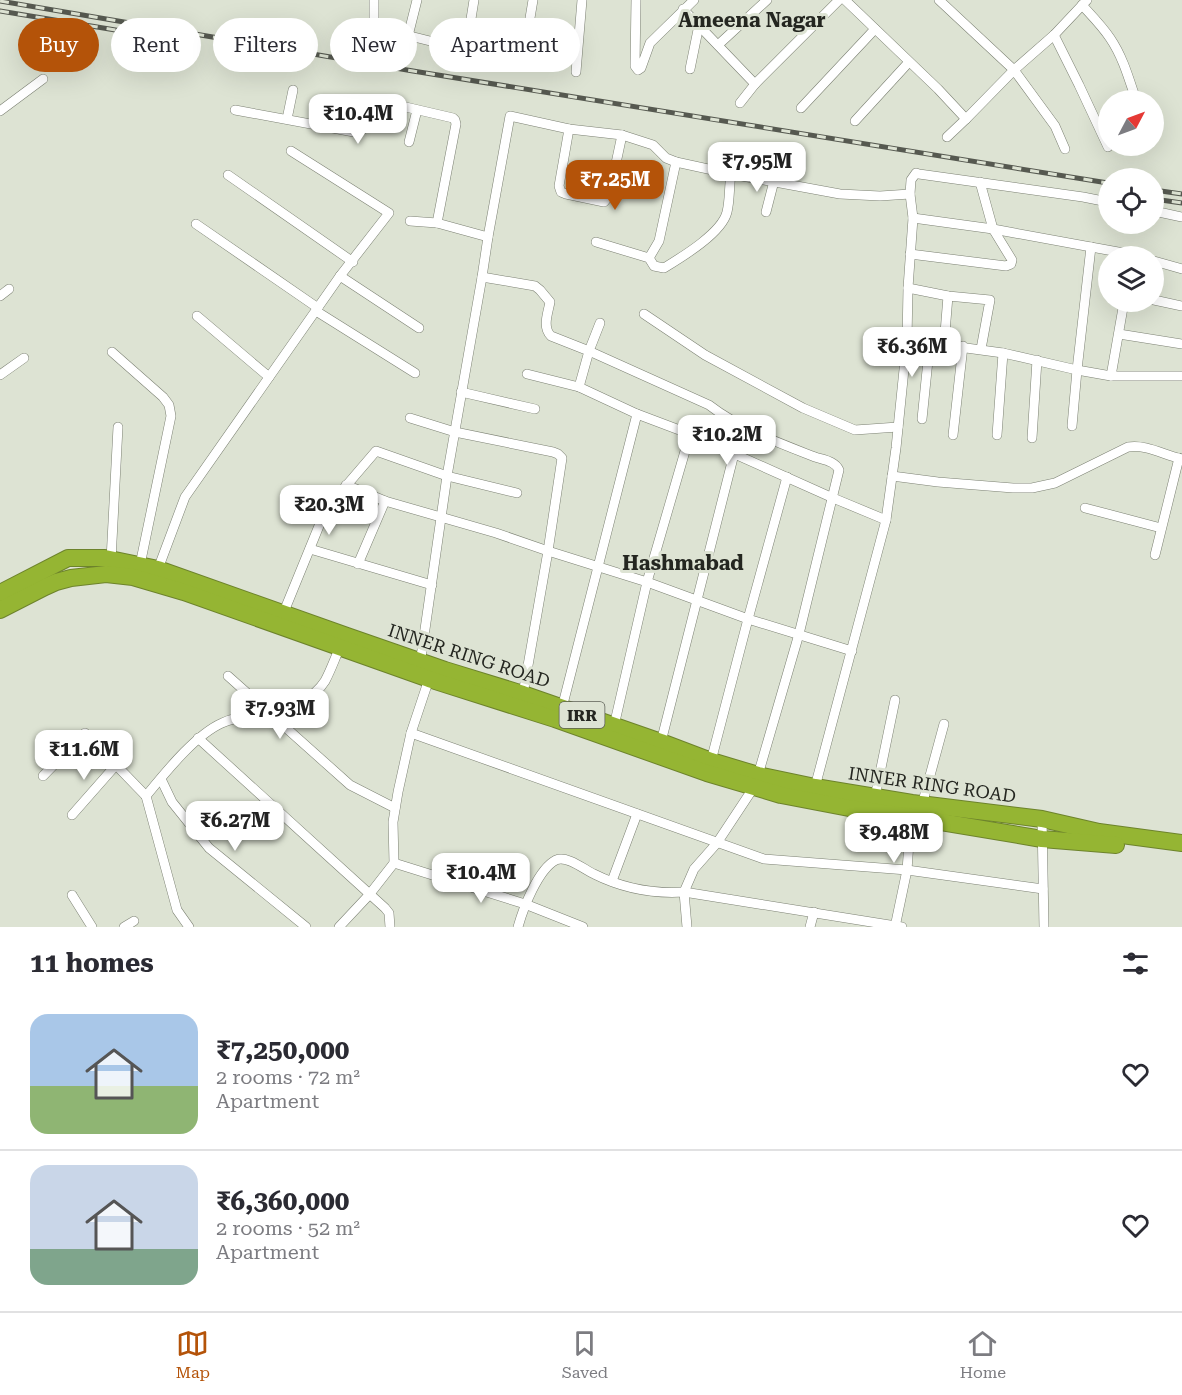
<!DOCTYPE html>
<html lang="en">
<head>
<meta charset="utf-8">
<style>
  :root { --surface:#fff; --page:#f7f7f7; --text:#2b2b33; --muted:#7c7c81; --line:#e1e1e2; --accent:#b45309 }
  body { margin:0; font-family:"Roboto Serif",serif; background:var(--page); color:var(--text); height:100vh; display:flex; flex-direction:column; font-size:22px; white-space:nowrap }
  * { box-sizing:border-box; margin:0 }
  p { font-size:20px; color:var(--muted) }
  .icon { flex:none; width:33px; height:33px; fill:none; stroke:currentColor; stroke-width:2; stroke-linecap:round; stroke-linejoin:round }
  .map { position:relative; height:927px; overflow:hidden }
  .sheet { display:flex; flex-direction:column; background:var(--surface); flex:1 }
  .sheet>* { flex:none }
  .hud { position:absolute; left:18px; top:18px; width:600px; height:54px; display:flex; gap:12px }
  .needle { width:39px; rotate:49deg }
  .tools { position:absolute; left:1098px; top:90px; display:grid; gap:12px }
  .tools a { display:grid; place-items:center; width:66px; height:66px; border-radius:50%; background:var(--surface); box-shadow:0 6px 24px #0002; font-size:30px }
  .price { position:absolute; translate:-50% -51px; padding:0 14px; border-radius:12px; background:#fff; color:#222; font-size:20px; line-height:39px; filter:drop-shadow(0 2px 3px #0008) }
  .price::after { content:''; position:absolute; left:50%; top:36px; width:18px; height:14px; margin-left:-9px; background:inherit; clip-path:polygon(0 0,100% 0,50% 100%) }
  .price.current { background:var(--accent); color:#fff }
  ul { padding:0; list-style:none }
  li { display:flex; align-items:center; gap:18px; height:150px; padding:0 30px }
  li+li { border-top:2px solid var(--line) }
  li span { display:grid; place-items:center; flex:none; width:168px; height:120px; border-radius:18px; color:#555 }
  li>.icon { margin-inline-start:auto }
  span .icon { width:72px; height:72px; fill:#fffc; stroke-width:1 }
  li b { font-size:26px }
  h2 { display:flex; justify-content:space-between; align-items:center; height:72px; padding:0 30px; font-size:26px }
  .pill { padding:0 21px; border-radius:27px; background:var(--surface); box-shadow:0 6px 24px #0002; font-size:21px; line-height:54px }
  .pill.current { background:var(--accent); color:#fff }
  .tabs { display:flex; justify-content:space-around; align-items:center; height:84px; border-top:2px solid var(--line); background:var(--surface); font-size:16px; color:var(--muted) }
  .tabs a { display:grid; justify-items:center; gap:3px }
  .tabs .current { color:var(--accent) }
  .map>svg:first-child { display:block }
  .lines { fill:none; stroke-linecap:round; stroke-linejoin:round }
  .street-casing { stroke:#7c8173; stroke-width:10 }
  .highway-casing { stroke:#6d832c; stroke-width:18 }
  .street { stroke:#fff; stroke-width:9 }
  .highway { stroke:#95b533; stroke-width:16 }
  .rail-casing { stroke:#565950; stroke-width:5 }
  .rail { stroke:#dde3d3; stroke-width:3; stroke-dasharray:9; stroke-linecap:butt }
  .labels { text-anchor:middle; stroke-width:6; stroke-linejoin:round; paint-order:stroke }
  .shield { fill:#dde3d3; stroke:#5c5f56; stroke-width:1.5 }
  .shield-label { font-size:16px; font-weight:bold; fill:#242620 }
  .street-label { font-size:18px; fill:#242620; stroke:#dde3d3 }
  .neighbourhood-label { font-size:20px; font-weight:bold; fill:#242620; stroke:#dde3d3 }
</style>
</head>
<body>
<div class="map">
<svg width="1182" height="927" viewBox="0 0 1182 927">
  <rect width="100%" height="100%" fill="#dde3d3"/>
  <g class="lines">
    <g class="street-casing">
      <g id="street">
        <polyline points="374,0 374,27 466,50 523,60 533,0"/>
        <polyline points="636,0 635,66 638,70 641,68 650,43 694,0"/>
        <polyline points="845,0 938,89 966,119 1014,70 1055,126 1065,149"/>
        <polyline points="939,0 1014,70 1054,35 1087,0"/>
        <path d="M 1082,5 C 1092,16 1102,26 1110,38 C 1123,57 1129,79 1136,100"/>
        <polyline points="683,9 755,84"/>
        <polyline points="1054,35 1079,85 1108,147"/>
        <polyline points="408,36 417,0"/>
        <polyline points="718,45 767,0"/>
        <polyline points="466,50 474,0"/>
        <polyline points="690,69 699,25"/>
        <polyline points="576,72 582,0"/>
        <polyline points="740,103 755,84 839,0"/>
        <polyline points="801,108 875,29"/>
        <path d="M 235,110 L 354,132 C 373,130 367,114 375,102 L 380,101 L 453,118 L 455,120 L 456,124 L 437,223"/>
        <polyline points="0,111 43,79"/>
        <polyline points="287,119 293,90"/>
        <polyline points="855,121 909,62"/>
        <polyline points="329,127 335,99"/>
        <polyline points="569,129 559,186 561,192 566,194 604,202 609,196 622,135"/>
        <polyline points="947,137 966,119"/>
        <polyline points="409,142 417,110"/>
        <polyline points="228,175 353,262"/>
        <polyline points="1154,211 1182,217"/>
        <polyline points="766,212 774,181"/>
        <polyline points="913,218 993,229 1140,256"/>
        <polyline points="410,221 437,223 488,237"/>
        <polyline points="196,224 318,308"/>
        <path d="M 596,242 L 649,258 L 654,266 L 664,268 C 682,257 722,233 727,212 C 730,200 729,186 731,174"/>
        <polyline points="910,254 1006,266 1011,264 1012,260 993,229 980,182"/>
        <polyline points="649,258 659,241 676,162"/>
        <polyline points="1154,261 1182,269"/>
        <polyline points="340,276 419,328"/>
        <path d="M 482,277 L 535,286 L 540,290 L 550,302 C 548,313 542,327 551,336 L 589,351 L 579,387 L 527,374"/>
        <polyline points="908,288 948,296 990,300 981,349"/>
        <polyline points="0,296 9,289"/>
        <polyline points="1154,300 1182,306"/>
        <polyline points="316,311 415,373"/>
        <polyline points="644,314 705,355 803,408 855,430 898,427"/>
        <polyline points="197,316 269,377"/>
        <path d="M 600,323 L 589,351 L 709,405 C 740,429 779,443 815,457 C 824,460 835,461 839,470 L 799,634 L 758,775"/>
        <polyline points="1119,334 1182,344"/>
        <polyline points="907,340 930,341 944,345 1003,353 1077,370 1111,376 1182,376"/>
        <polyline points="944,345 948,296"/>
        <polyline points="112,352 163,397 169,405 171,416 140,565"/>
        <polyline points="0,375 24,358"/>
        <polyline points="1111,376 1124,302"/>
        <polyline points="579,387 637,414 690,434 833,498 886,520"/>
        <polyline points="461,392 535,409"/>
        <polyline points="410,418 455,432 553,452 558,454 562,458 548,551 523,694"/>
        <polyline points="922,419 930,341"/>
        <polyline points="1072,426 1077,370 1091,247"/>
        <polyline points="953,435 963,346"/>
        <polyline points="997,435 1003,353"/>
        <polyline points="1032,438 1037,360"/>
        <path d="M 892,476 L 938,482 L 1013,488 L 1032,488 L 1055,483 L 1128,447 C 1146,444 1164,455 1182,459"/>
        <polyline points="346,485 385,501 496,533 548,551 647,582 748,619 852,651"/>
        <polyline points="1085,508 1161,528"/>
        <polyline points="310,549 432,585"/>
        <polyline points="1155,555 1179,458"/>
        <polyline points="111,560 118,427"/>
        <polyline points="358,564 385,501"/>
        <polyline points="158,569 185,497 340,276 389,213 291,151"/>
        <polyline points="283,614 321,521 334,500 376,451 447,476 517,493"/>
        <polyline points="420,664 447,476 482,277 488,237 510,116 569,129 622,135 653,145 666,158 676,162 731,174 840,194 880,196 910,194"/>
        <polyline points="228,676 350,785 395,808"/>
        <polyline points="562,708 637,414"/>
        <polyline points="614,726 647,582 690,434"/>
        <polyline points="411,733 764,859 907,870 1043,889"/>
        <polyline points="198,738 385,908 389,913 390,927"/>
        <polyline points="661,742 734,454"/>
        <polyline points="711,761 748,619 787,477"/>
        <polyline points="43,776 85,733 146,796"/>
        <polyline points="161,779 172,802 209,848 306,927"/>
        <polyline points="815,787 886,520 896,448 907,340 908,288 913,218 910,194 911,180 916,173 919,174 1083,197 1108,202"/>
        <polyline points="875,797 895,700"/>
        <polyline points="922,805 944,724"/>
        <polyline points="72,815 116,765"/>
        <polyline points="1042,819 1044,927"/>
        <polyline points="394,863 525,904 583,927"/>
        <polyline points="612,881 637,814"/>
        <polyline points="72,895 92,927"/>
        <polyline points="124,927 134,921"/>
        <path d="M 189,927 L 177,910 L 146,796 C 165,773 195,735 222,723 C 238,715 254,718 271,714 C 290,711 315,697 325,681 C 331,670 335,658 340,647"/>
        <polyline points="339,927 369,895 394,863 393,822 398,792 411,733 429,679"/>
        <path d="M 518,927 C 523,909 538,869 556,860 C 567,855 585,870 594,874 C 622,888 653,894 684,892 L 902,927"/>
        <polyline points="687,927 684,892 694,869 717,843 754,787"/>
        <polyline points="810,927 814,912"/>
        <polyline points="895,927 907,870 911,815"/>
      </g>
    </g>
    <g class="highway-casing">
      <g id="highway">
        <polyline points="0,593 68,558 105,558 158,569 347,636 445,670 523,694 661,742 711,761 758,775 815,787 912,803 1042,819 1099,832 1182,843"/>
        <polyline points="0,610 45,587 56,582 71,578 106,574 133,577 184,592 429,679 555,719 707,773 781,795 849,808 911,817 1042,839 1116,845"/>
      </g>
    </g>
    <use href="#street" class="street"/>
    <use href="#highway" class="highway"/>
    <g class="rail-casing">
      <g id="rail">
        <polyline points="0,1 413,71 1108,183"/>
        <polyline points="0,11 182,41"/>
        <polyline points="1154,190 1182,194"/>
        <polyline points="1154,199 1182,203"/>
      </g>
    </g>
    <use href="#rail" class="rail"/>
  </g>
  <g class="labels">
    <rect class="shield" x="559.5" y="702" width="45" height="26" rx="4.5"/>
    <g class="shield-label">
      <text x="582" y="721">IRR</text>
    </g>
    <g class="street-label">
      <text transform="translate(469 656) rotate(18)" y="6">INNER RING ROAD</text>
      <text transform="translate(932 785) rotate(8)" y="6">INNER RING ROAD</text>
    </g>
    <g class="neighbourhood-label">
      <text x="752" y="27">Ameena Nagar</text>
      <text x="683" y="570">Hashmabad</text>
    </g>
  </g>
</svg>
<div class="tools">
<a><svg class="needle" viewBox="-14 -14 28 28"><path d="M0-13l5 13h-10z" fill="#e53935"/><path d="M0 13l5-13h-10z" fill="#7c7c81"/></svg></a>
<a><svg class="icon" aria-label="locate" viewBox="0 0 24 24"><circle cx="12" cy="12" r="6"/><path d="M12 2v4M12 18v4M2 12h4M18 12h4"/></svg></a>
<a><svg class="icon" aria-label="layers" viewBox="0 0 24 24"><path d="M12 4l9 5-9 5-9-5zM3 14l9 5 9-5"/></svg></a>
</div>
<b class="price" style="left:358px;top:145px">₹10.4M</b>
<b class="price" style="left:757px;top:193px">₹7.95M</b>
<b class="price current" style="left:615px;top:211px">₹7.25M</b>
<b class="price" style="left:912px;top:378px">₹6.36M</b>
<b class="price" style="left:727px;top:466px">₹10.2M</b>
<b class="price" style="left:329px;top:536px">₹20.3M</b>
<b class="price" style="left:280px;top:740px">₹7.93M</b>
<b class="price" style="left:84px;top:781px">₹11.6M</b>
<b class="price" style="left:235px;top:852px">₹6.27M</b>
<b class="price" style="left:894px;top:864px">₹9.48M</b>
<b class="price" style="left:481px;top:904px">₹10.4M</b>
<div class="hud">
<a class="pill current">Buy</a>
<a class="pill">Rent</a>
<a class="pill">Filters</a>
<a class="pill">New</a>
<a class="pill">Apartment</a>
</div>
</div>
<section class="sheet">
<h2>11 homes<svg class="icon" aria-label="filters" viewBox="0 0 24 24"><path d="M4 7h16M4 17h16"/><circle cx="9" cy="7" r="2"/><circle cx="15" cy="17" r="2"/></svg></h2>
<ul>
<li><span style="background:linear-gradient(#a9c7e8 60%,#8fb573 0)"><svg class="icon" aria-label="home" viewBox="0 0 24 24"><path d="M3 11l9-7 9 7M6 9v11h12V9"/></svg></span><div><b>₹7,250,000</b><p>2 rooms · 72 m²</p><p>Apartment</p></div><svg class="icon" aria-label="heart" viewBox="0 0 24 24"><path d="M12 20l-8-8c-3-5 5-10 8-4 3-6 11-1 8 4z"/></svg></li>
<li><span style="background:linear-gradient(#c9d6e8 70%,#7fa58c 0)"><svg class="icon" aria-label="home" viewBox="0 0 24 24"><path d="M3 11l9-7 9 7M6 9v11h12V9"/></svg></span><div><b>₹6,360,000</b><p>2 rooms · 52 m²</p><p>Apartment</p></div><svg class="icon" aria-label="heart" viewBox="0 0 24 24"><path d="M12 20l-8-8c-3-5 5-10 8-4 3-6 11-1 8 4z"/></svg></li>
</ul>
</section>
<nav class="tabs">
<a class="current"><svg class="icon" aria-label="map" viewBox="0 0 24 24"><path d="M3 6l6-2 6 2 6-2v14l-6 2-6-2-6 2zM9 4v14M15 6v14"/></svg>Map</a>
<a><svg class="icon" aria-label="saved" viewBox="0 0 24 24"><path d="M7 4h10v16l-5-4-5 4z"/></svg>Saved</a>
<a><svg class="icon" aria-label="home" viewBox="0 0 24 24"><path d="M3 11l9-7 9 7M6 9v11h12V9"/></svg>Home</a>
</nav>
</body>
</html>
